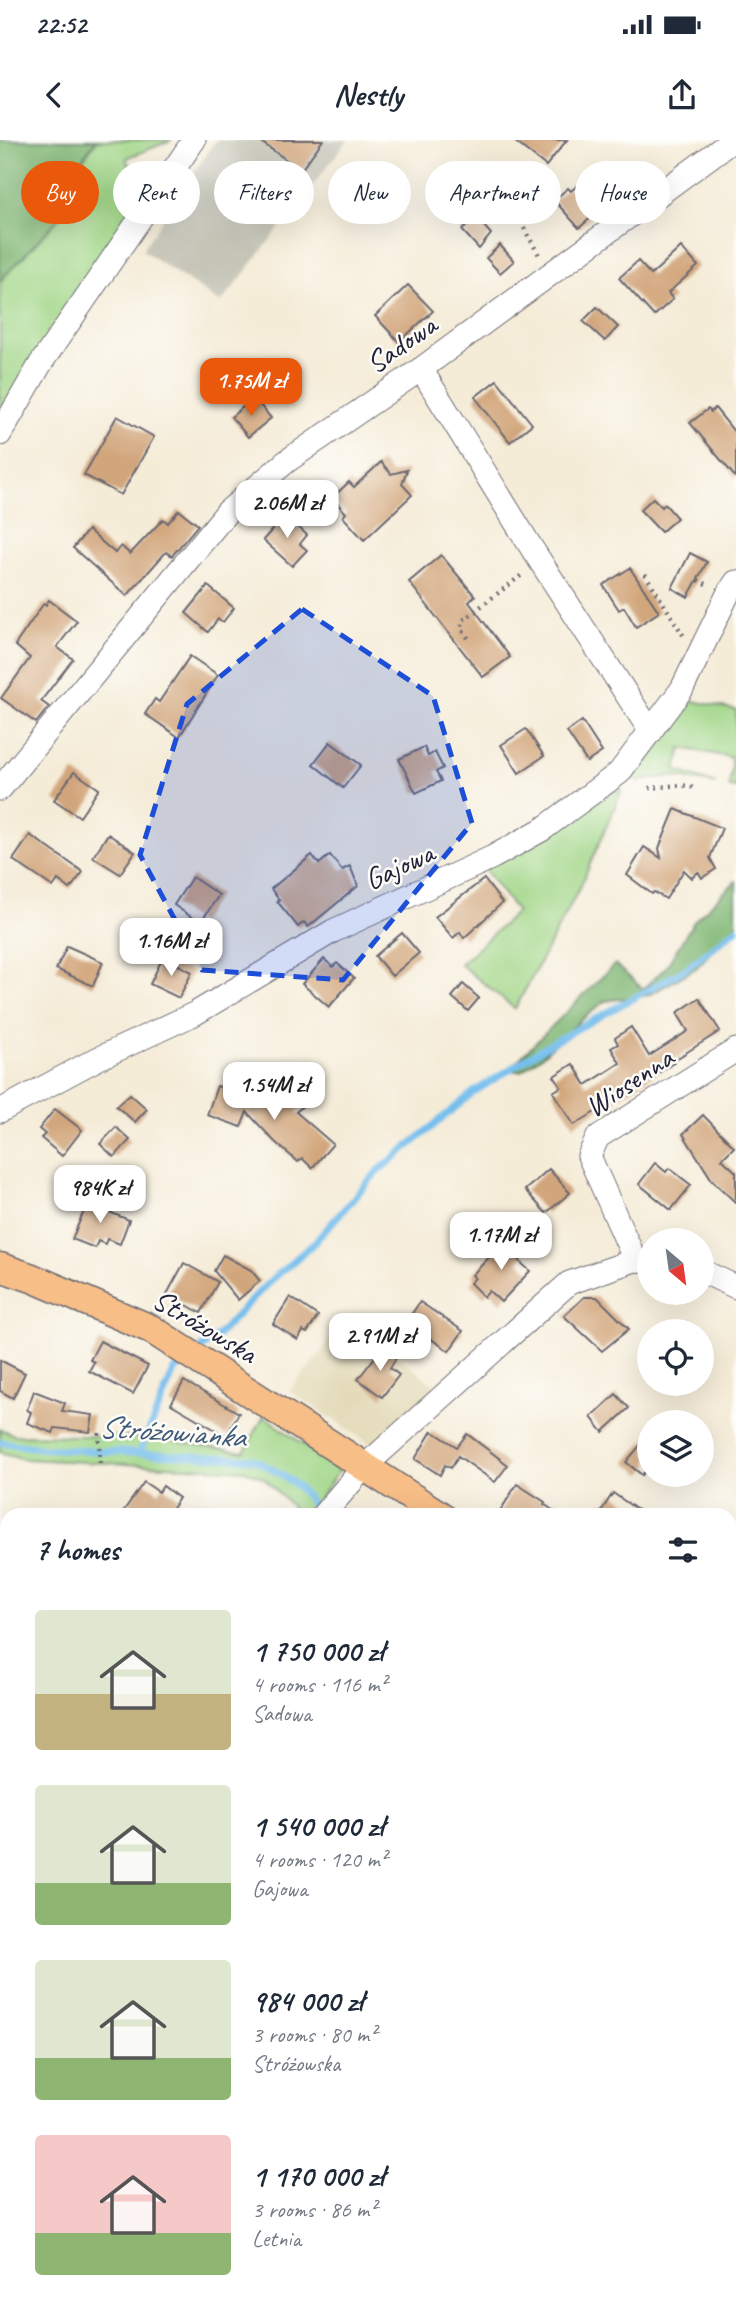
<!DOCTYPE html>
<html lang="en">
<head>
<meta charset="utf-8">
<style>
  :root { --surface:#fff; --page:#f2f2f3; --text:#1f2937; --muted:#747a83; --accent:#ea580c }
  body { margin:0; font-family:Caveat,sans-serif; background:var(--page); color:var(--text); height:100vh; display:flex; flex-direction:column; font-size:26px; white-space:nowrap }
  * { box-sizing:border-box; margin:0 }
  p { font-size:23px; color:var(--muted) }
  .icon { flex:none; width:38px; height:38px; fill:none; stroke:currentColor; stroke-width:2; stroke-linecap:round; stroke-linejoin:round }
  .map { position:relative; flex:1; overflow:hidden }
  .sheet { position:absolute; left:0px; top:1368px; width:737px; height:800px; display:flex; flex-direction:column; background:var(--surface); border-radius:21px 21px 0 0; box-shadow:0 7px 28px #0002 }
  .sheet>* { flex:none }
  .banner { position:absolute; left:21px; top:21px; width:695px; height:63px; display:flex; gap:14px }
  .needle { width:46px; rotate:151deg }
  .controls { position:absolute; left:637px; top:1088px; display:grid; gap:14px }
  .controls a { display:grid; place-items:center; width:77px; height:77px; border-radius:50%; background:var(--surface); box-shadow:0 7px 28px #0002; font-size:35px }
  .price { position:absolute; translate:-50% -60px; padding:0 16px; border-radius:14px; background:#fff; color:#222; font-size:23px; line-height:46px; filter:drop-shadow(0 2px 4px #0008) }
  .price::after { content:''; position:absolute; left:50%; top:42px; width:21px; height:16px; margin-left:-10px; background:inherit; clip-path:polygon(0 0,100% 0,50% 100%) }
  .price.current { background:var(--accent); color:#fff }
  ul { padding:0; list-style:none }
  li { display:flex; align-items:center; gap:21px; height:175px; padding:0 35px }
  li span { display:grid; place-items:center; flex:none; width:196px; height:140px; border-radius:7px; color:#555 }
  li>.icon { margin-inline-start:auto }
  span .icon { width:84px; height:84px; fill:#fffc; stroke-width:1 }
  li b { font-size:30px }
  h2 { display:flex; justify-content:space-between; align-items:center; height:84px; padding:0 35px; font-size:30px }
  .tag { padding:0 24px; border-radius:32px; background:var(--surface); box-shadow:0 7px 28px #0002; font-size:24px; line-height:63px }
  .tag.current { background:var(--accent); color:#fff }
  .status { display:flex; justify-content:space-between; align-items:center; height:49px; padding:0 35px; background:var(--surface); direction:ltr }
  .status svg { height:19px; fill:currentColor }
  header { display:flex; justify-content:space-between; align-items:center; height:91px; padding:0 35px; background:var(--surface); font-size:32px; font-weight:800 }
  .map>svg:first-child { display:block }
  .built { fill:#e4dbba }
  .industrial { fill:#c6c5b8 }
  .green { fill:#a0d687; stroke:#617c61; stroke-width:2 }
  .forest { fill:#80b774; stroke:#516c58; stroke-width:2 }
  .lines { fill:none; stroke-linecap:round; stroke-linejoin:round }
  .stream { stroke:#74beed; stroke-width:7 }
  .building { fill:#d2a67b }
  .minor-casing { stroke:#6c6972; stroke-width:25 }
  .major-casing { stroke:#6c6972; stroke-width:31 }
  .path { stroke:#6c6972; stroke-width:4.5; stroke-dasharray:2 5; stroke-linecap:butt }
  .minor { stroke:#fff; stroke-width:23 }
  .major { stroke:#f7be87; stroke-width:28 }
  .marked { fill:#1d4ed8; fill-opacity:0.2; stroke:#1d4ed8; stroke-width:5; stroke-dasharray:14 9; stroke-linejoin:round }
  .labels { text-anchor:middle; stroke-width:5; stroke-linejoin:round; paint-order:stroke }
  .street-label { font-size:30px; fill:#22223b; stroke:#fdfcf7 }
  .water-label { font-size:32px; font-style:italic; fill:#3f5979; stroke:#fdfcf7 }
</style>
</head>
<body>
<div class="status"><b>22:52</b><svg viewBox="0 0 49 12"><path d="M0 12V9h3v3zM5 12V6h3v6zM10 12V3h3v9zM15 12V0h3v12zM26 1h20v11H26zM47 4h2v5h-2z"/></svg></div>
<header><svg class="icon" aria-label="back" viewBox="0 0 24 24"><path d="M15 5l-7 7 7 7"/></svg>Nestly<svg class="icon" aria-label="share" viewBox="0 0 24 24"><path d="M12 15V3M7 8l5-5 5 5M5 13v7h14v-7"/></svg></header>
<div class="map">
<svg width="736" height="2168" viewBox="0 0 736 2168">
  <rect width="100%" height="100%" fill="#fdfcf7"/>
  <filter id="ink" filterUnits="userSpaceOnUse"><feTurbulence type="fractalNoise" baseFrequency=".0143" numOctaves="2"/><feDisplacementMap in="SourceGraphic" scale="14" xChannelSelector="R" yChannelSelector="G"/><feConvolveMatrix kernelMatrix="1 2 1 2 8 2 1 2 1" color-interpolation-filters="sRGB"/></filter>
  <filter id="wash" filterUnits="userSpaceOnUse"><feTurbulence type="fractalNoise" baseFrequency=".00686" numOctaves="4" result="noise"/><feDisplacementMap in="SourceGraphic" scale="28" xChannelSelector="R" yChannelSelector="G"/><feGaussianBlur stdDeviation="1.57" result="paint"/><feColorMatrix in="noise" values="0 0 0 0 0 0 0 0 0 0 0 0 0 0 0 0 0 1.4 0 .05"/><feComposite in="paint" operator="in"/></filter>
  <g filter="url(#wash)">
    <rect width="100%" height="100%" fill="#f5ecd8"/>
    <g class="built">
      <polygon points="349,1176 436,1247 373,1305 290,1251"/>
      <polygon points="730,1641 736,1651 736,1674 730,1680"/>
    </g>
    <polygon class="industrial" points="216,0 348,0 221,163 142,110"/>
    <g class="green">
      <polygon points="97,0 172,0 127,18 127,22 132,26 148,23 150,56 0,280 0,141 65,72 82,21"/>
      <polygon points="693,561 736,570 736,648 729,647 732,626 730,617 681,608 676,630 716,644 673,636 638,641 631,635 681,566"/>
      <polygon points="622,650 581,745 515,869 460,824 517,772 483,727 599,654"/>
      <polygon points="264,1276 339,1331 307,1375 297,1375 296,1371 264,1338 245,1330 24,1319 0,1312 0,1289 14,1295 146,1297 244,1312"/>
      <polygon points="0,1498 7,1500 7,1594 4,1619 0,1617 0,1544 4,1529 0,1527"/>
      <polygon points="736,1674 736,1715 730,1715 730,1680"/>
      <polygon points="730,1878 736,1888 736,1966 730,1957"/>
      <polygon points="736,1985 736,2039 733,2042 730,2040 730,1989"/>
      <polygon points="0,2114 7,2114 7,2161 21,2161 20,2168 0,2168"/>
      <polygon points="736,2141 736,2168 694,2168 693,2161 730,2161 730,2143"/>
    </g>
    <g class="forest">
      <polygon points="0,0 96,0 84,16 65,72 0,141"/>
      <polygon points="736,741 736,785 696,828 649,855 605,861 580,881 543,915 521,931 515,931 514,924 615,824 643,849 666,827 695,780"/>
      <polygon points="0,1617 7,1621 6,1846 0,1846"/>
      <polygon points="730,1819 736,1826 736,1888 730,1878"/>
      <polygon points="730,2040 736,2043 736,2141 730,2143"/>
      <polygon points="371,2161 441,2161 439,2168 374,2168"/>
      <polygon points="626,2161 693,2161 694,2168 624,2168"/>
    </g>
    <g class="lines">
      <g class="stream">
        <polyline points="198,1211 216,1197 266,1145 314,1103 377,1032 474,952 548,905 686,829 736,789"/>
        <path d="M 0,1302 L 39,1308 L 253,1319 C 276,1330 309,1348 316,1375"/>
        <polyline points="140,1312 174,1231 186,1221"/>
        <polyline points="730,1701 736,1702"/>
        <polyline points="730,1851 736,1859"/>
      </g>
    </g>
    <g id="blocks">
      <g class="building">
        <polygon points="258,0 323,0 301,30"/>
        <polygon points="513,0 567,0 546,26"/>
        <polygon points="587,37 602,54 587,67 594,75 579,88 554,60 568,48 571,51"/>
        <polygon points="477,78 491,94 479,109 462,90"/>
        <polygon points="500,105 514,121 500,133 486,118"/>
        <polygon points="681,107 698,126 668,153 673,159 654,176 619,138 638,121 651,135"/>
        <polygon points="408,145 433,171 399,202 375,176"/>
        <polygon points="597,167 618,187 605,201 583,181"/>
        <polygon points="497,240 532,284 510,302 475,257"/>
        <polygon points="254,258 271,278 248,297 231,277"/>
        <polygon points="715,268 736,294 736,338 690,283 708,269 711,272"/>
        <polygon points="117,276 154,297 121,355 84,335"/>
        <polygon points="381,322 391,334 407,330 402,344 412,355 364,400 343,377 346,373 332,358 349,342 354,347"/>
        <polygon points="653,358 662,367 665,364 677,378 661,392 640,370"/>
        <polygon points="179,370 198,385 172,416 166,412 127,456 73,408 88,390 115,413 121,406 130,414 163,379 168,383"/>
        <polygon points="285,375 307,395 300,404 307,410 292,426 263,400"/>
        <polygon points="690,413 707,422 688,457 672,448"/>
        <polygon points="441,415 475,456 469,462 510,517 483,537 409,442"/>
        <polygon points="630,428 659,472 636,487 624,467 619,470 603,445"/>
        <polygon points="208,446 234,468 223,482 218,479 208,492 186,473"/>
        <polygon points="49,460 77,481 57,507 73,519 41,561 49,567 36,583 1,558 30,518 15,505 44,463 46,465"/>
        <polygon points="190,516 218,535 179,597 145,574 155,559 159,562"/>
        <polygon points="582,581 602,612 587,622 567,592"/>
        <polygon points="526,589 544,616 519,633 501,605"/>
        <polygon points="330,602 361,625 343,648 313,624"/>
        <polygon points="424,607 428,616 435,612 443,628 436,632 441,641 416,653 399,619"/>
        <polygon points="74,632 99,649 80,677 54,660"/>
        <polygon points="675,669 722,688 710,718 716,729 702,738 698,732 692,738 684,730 666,759 654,752 652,754 627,735 644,707 661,718 659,708"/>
        <polygon points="108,694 135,712 120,734 93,717"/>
        <polygon points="30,695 83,732 70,749 58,740 53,747 13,720"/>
        <polygon points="312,715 319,724 330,715 342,730 350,726 358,746 308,787 304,782 298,787 277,761 279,760 271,749"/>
        <polygon points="192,737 219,755 200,783 174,765"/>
        <polygon points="484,739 502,763 464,798 460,792 453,798 435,777"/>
        <polygon points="402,793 419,813 392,836 375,816"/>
        <polygon points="67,806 103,822 93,846 56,829"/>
        <polygon points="163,817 192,832 179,858 150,844"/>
        <polygon points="324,819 333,827 337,823 354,838 329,867 302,844"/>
        <polygon points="463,844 479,858 468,871 452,857"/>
        <polygon points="699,858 720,891 673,921 674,923 574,985 553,952 561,947 554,936 573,924 586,945 620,923 611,908 618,904 615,898 631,887 649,916 688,891 677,873"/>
        <polygon points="217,946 274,966 293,949 306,963 296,972 333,1004 312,1028 302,1018 298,1022 275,1002 247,972 241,987 207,975"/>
        <polygon points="130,954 147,969 135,982 116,966"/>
        <polygon points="55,969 82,990 62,1016 41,998 45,994 39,989"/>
        <polygon points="703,975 734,1007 722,1019 736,1032 736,1063 712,1040 683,994"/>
        <polygon points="116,987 130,1000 114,1017 100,1004"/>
        <polygon points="655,1023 666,1032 669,1028 691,1045 671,1070 639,1044"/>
        <polygon points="549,1029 570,1053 546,1073 525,1050"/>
        <polygon points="90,1057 112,1066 109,1072 129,1080 120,1104 107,1099 105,1104 98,1101 95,1108 72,1099"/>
        <polygon points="509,1100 525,1114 519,1121 530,1131 501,1162 489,1151 484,1157 470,1143 475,1138 472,1135 501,1105 503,1107"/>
        <polygon points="223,1115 251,1130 260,1141 238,1160 214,1131"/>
        <polygon points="184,1123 218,1142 201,1173 167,1154"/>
        <polygon points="290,1157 318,1176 307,1193 303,1191 298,1200 273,1184"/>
        <polygon points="584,1157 597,1157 629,1189 602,1211 564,1176"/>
        <polygon points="420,1162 463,1191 449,1211 406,1182"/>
        <polygon points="100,1201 148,1226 133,1254 89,1231 94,1222 90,1220"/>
        <polygon points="382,1208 396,1218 390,1228 399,1235 382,1257 358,1239"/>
        <polygon points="0,1220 25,1233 13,1258 0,1251"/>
        <polygon points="184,1241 239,1273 226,1296 171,1264"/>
        <polygon points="34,1251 65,1263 62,1271 93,1275 90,1292 55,1288 53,1293 27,1283 31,1272 27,1270"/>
        <polygon points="616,1254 629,1268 603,1292 591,1277"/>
        <polygon points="432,1291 457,1307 467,1294 508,1325 495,1342 458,1316 451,1328 445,1325 440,1335 415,1319"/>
        <polygon points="649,1295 649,1327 642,1335 626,1322"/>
        <polygon points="144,1342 159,1352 163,1346 179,1358 167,1376 120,1376"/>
        <polygon points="517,1344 545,1362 544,1364 561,1376 497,1376"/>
        <polygon points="613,1353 646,1376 598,1376"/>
      </g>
    </g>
  </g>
  <g filter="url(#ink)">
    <use href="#blocks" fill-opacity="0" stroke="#6c6972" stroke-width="2"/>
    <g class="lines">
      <g class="minor-casing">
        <g id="minor">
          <polyline points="421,229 531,407 651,592"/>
          <polyline points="0,294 41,223 194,0"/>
          <polyline points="0,649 227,372 287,321 421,229 733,0"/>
          <polyline points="0,971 97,919 196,873 333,791 493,717 543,689 619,633 682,549 728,454 736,442"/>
          <polyline points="635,1120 589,1016 598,997 736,910"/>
          <polyline points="702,1131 736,1147"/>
          <polyline points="322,1376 365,1326 569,1143 635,1120 649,1121"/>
          <polyline points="115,2168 116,2161"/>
        </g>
      </g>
      <g class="major-casing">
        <g id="major">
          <polyline points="0,1127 32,1138 151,1189 441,1376"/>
          <polyline points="730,1589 736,1598"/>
        </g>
      </g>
      <g class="path">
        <polyline points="524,88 539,115"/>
        <polyline points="427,176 435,193"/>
        <polyline points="645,434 685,498"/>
        <polyline points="698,440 708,445"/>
        <polyline points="468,498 462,489 462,481 523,434"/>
        <polyline points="649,648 681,645 696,648"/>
        <polyline points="99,1293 100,1326"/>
        <polyline points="0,1520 7,1522"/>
        <polyline points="730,1558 736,1566"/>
        <polyline points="730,1647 736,1654"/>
        <polyline points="730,1969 736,1977"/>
        <polyline points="730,2061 736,2052"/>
        <polyline points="715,2161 715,2168"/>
        <polyline points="525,2168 527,2161"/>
      </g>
      <use href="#minor" class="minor"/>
      <use href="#major" class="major"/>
    </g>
  </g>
  <path class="marked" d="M 302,469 L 433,556 L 472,683 L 343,840 L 202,830 L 140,715 L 187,564 Z"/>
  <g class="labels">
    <g class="street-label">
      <text transform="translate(401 204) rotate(-35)" y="10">Sadowa</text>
      <text transform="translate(399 726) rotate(-25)" y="10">Gajowa</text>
      <text transform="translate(629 942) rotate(-34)" y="10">Wiosenna</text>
      <text transform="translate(205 1186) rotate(31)" y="10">Stróżowska</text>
    </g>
    <g class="water-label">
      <text transform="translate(172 1291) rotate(4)" y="11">Stróżowianka</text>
    </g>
  </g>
</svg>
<div class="controls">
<a><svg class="needle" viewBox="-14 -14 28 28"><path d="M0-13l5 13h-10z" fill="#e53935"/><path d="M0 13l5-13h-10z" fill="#747a83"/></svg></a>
<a><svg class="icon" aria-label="locate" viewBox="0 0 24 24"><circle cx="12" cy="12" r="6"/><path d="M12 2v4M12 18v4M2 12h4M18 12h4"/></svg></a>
<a><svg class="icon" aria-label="layers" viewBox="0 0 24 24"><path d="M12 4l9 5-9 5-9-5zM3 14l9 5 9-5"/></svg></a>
</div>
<b class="price current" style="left:251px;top:278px">1.75M zł</b>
<b class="price" style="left:287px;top:400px">2.06M zł</b>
<b class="price" style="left:171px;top:838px">1.16M zł</b>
<b class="price" style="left:274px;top:982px">1.54M zł</b>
<b class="price" style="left:100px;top:1085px">984K zł</b>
<b class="price" style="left:501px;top:1132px">1.17M zł</b>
<b class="price" style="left:380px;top:1233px">2.91M zł</b>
<div class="banner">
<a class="tag current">Buy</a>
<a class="tag">Rent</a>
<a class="tag">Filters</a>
<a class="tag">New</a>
<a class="tag">Apartment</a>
<a class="tag">House</a>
</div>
<section class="sheet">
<h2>7 homes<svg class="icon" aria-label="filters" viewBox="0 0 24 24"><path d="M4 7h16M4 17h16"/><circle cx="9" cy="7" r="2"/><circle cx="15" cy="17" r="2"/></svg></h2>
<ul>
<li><span style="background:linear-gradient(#dfe7d0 60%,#c2b280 0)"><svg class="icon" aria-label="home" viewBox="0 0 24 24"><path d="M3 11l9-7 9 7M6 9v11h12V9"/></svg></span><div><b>1 750 000 zł</b><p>4 rooms · 116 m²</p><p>Sadowa</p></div></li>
<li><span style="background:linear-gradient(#dfe7d0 70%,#8fb573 0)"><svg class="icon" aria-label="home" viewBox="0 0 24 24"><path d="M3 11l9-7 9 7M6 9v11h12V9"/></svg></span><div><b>1 540 000 zł</b><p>4 rooms · 120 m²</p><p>Gajowa</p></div></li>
<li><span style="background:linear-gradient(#dfe7d0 70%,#8fb573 0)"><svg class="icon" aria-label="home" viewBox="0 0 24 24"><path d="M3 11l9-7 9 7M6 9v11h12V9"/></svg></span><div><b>984 000 zł</b><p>3 rooms · 80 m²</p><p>Stróżowska</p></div></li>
<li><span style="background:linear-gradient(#f6c9c9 70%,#8fb573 0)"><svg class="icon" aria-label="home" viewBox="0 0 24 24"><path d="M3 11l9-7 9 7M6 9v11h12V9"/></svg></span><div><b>1 170 000 zł</b><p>3 rooms · 86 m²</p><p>Letnia</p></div></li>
</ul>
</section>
</div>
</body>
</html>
